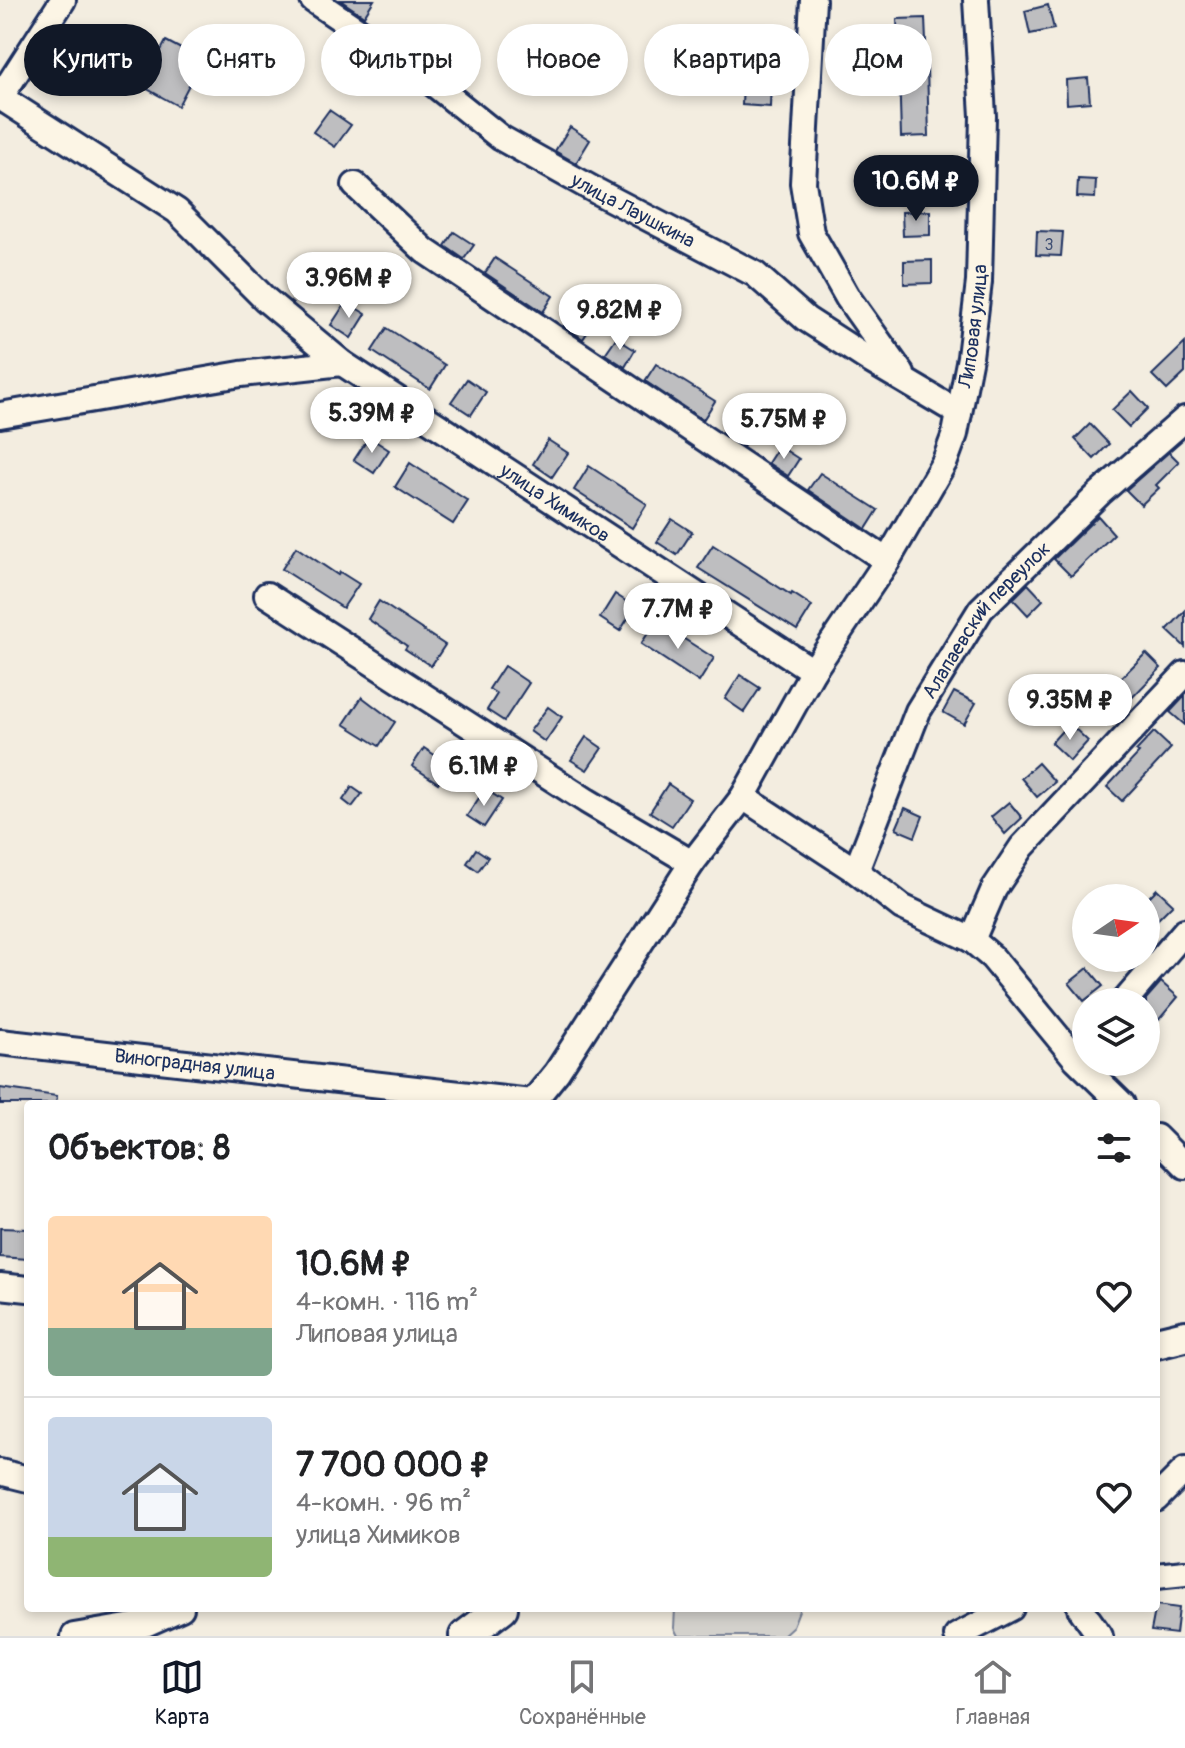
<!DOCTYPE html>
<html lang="ru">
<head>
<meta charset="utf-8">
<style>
  :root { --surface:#fff; --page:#f6f6f6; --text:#202124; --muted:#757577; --line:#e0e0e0; --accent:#111827 }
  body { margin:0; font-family:Pangolin,sans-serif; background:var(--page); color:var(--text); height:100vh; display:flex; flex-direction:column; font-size:30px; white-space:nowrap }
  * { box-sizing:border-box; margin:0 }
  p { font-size:26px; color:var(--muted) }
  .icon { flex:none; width:44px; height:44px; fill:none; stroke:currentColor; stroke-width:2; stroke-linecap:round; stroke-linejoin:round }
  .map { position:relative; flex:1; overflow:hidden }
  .details { position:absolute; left:24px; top:1100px; width:1136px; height:512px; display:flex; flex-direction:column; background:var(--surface); border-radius:8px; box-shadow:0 4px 12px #0003 }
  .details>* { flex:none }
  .banner { position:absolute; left:24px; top:24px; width:1138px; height:72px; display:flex; gap:16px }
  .needle { width:52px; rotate:77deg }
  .buttons { position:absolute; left:1072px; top:884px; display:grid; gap:16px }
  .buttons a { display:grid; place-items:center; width:88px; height:88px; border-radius:50%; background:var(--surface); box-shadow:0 4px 12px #0003; font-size:40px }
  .price { position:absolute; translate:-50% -68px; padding:0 18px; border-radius:28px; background:#fff; color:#222; font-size:26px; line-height:52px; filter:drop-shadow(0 2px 4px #0008) }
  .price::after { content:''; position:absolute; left:50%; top:48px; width:24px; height:18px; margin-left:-12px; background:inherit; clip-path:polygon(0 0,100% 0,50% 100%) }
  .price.selected { background:var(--accent); color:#fff }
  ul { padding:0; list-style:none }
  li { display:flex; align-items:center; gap:24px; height:200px; padding:0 24px }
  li+li { border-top:2px solid var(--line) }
  li span { display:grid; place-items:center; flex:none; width:224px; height:160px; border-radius:8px; color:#555 }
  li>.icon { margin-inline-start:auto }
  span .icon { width:96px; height:96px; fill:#fffc; stroke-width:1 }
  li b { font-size:34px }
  h2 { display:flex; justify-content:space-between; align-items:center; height:96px; padding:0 24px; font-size:34px }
  .chip { padding:0 28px; border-radius:36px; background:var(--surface); box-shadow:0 4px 12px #0003; font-size:28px; line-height:72px }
  .chip.selected { background:var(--accent); color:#fff }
  .tab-bar { display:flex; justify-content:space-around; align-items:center; height:112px; border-top:2px solid var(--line); background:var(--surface); font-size:22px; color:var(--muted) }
  .tab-bar a { display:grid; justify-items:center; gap:4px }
  .tab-bar .selected { color:var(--accent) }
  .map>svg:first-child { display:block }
  .green { fill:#d3d1cc; stroke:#778095; stroke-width:2 }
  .building { fill:#bebec0; stroke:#1b2f5e; stroke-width:2 }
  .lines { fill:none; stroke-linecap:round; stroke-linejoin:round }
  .minor-casing { stroke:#1b2f5e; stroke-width:30 }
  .major-casing { stroke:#1b2f5e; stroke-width:36 }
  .minor { stroke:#fcf5e5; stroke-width:24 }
  .major { stroke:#fcf5e5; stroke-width:30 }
  .labels { text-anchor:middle; stroke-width:6; stroke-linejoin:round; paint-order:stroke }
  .number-label { font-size:16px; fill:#445376 }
  .street-label { font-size:20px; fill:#1b2f5e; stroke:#fcf5e5 }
</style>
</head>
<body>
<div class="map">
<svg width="1185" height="1636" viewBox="0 0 1185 1636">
  <rect width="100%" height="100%" fill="#f3ede0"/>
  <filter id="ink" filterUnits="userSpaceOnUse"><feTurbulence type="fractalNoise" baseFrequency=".0125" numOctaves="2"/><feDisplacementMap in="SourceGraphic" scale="16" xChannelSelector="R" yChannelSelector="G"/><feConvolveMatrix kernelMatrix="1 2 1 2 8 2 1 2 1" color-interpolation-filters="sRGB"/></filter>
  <g filter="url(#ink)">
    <polygon class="green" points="675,1608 800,1608 793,1626 782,1636 678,1636 674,1628"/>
    <g class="building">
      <polygon points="340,0 374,0 364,16"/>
      <polygon points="1048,5 1054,29 1030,34 1025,11"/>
      <polygon points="925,18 926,42 898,42 897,19"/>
      <polygon points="745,33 773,35 772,58 744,57"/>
      <polygon points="463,36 478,50 462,66 447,52"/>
      <polygon points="166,41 202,60 178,106 142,86"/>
      <polygon points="899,67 927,67 929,136 901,137"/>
      <polygon points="1088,78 1090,102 1067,104 1066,80"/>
      <polygon points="743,82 771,83 770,107 742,105"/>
      <polygon points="329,110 351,125 335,147 313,132"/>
      <polygon points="570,127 590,140 576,163 555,151"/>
      <polygon points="930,161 930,185 902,186 902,162"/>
      <polygon points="1078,179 1096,180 1095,198 1077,197"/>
      <polygon points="930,211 930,235 903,236 902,212"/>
      <polygon points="1037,231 1063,232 1061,256 1036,255"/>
      <polygon points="454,232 474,245 464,259 445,246"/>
      <polygon points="495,258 553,296 543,312 485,273"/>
      <polygon points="932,260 932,283 904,284 904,261"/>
      <polygon points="346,302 366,314 351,338 331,325"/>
      <polygon points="574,309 594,322 583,339 564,326"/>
      <polygon points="387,328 445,365 430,389 372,351"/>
      <polygon points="616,338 635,350 625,367 605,354"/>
      <polygon points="1185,343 1185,373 1167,390 1152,375"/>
      <polygon points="656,364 715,401 703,420 645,381"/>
      <polygon points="467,379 486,392 471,415 451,402"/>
      <polygon points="1132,391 1148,408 1129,427 1112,410"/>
      <polygon points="736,415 756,428 743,447 724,433"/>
      <polygon points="1090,424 1109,444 1094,459 1075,439"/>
      <polygon points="369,437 389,450 374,473 354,460"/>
      <polygon points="548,440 568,453 552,477 533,464"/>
      <polygon points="779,446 799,459 788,476 768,463"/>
      <polygon points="1169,452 1179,462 1156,485 1159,488 1141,505 1126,490"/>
      <polygon points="410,463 468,501 453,524 395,487"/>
      <polygon points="589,466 647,504 632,528 574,490"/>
      <polygon points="820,473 878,510 866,529 808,490"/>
      <polygon points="1098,516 1114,534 1071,576 1054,559"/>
      <polygon points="672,519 692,532 677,555 657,542"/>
      <polygon points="713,545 791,595 792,593 812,606 797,630 698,568"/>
      <polygon points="296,547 338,575 340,572 359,584 343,608 282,569"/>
      <polygon points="1028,584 1043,600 1028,615 1013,599"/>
      <polygon points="615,594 635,607 620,631 600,618"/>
      <polygon points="379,601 445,645 431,666 405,649 407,646 368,619"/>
      <polygon points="1185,611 1185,647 1167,630"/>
      <polygon points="656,621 714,658 699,682 641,644"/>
      <polygon points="1146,653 1161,668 1116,714 1100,699"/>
      <polygon points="504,666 529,683 504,721 487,710 497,694 489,689"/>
      <polygon points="740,675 760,688 744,712 725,699"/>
      <polygon points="954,692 976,703 964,724 943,712"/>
      <polygon points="1185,696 1185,725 1170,712"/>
      <polygon points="362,697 395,722 379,746 344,724"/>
      <polygon points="548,707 562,717 545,742 530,731"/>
      <polygon points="1069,723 1088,741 1070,761 1051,743"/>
      <polygon points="1154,732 1171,748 1122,801 1107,787 1139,753 1136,751"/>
      <polygon points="586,737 602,748 587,770 571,760"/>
      <polygon points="424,748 450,765 438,783 412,766"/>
      <polygon points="1038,763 1055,782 1037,797 1021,778"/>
      <polygon points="668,784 690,799 672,826 650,812"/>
      <polygon points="352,787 362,794 352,807 343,800"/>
      <polygon points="485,789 502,800 484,827 467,816"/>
      <polygon points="1009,802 1022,818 1005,834 991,817"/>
      <polygon points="905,808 923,816 915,837 896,829"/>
      <polygon points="476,849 488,857 478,871 467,863"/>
      <polygon points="1157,889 1173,904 1156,921 1146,911 1146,900"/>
      <polygon points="1088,968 1103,986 1084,1001 1069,983"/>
      <polygon points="1161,982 1178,997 1146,1035 1146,999"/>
      <polygon points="0,1088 57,1096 56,1104 0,1104"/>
      <polygon points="0,1228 28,1229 28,1259 0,1257"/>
      <polygon points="1156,1605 1179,1608 1176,1634 1151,1631"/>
    </g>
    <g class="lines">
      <g class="minor-casing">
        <g id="minor">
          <path id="s1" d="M 313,0 L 415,69 L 501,138 L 598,192 L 755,274 L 806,319 L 871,361 L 959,413"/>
          <polyline points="813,0 803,183 811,233 848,298 902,374"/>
          <path id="s2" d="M 0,97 L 177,211 L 265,299 L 342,363 L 813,671"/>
          <polyline points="0,98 63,0"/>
          <polyline points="355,185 425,251 887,561"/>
          <polyline points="0,415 241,374 342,363"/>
          <polyline points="267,595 587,801 692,863"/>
          <polyline points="743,797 856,871 902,907 972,940 992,957 1076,1059 1122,1104"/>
          <path id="s3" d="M 856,871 L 918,711 L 981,609 L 1100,493 L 1185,419"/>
          <polyline points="972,940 994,889 1022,847 1185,674"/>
          <polyline points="1124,1002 1185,931"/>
          <path id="s4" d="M 0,1042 L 531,1102"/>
          <path id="s5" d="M 531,1104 L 557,1072 L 692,863 L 743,797 L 813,671 L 887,561 L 945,461 L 955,434 L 970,357 L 979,282 L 983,116 L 976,0"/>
          <polyline points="1156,1137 1185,1166"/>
          <polyline points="0,1286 28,1289"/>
          <polyline points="0,1472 28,1479"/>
          <polyline points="1156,1499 1185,1470"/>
          <polyline points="1156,1576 1185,1573"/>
          <polyline points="1080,1608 1100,1636"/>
          <polyline points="74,1636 145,1624 181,1608"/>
          <polyline points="957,1636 1011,1608"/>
        </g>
      </g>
      <g class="major-casing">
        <g id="major">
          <polyline points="1156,1343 1185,1336"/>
          <polyline points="465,1636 502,1608"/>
        </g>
      </g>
      <use href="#minor" class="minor"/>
      <use href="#major" class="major"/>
    </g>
  </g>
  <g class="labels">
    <g class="number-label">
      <text x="1049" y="250">3</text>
    </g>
    <g class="street-label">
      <text dy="7" stroke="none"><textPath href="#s1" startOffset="384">улица Лаушкина</textPath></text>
      <text dy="7" stroke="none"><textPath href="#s5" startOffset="904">Липовая улица</textPath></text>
      <text dy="7" stroke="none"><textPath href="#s2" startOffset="690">улица Химиков</textPath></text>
      <text dy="7" stroke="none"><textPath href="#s3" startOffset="286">Алапаевский переулок</textPath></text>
      <text dy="7" stroke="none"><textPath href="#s4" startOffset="196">Виноградная улица</textPath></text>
    </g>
  </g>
</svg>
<div class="buttons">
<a><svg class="needle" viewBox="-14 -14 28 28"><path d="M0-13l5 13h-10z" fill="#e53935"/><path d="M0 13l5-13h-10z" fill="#757577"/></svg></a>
<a><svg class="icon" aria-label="layers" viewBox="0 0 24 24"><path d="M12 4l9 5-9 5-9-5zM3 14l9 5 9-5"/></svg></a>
</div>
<b class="price selected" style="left:916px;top:223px">10.6M ₽</b>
<b class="price" style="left:349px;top:320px">3.96M ₽</b>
<b class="price" style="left:620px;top:352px">9.82M ₽</b>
<b class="price" style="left:372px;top:455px">5.39M ₽</b>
<b class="price" style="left:784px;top:461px">5.75M ₽</b>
<b class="price" style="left:678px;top:651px">7.7M ₽</b>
<b class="price" style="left:1070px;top:742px">9.35M ₽</b>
<b class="price" style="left:484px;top:808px">6.1M ₽</b>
<div class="banner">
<a class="chip selected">Купить</a>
<a class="chip">Снять</a>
<a class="chip">Фильтры</a>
<a class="chip">Новое</a>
<a class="chip">Квартира</a>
<a class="chip">Дом</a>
</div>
<section class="details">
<h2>Объектов: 8<svg class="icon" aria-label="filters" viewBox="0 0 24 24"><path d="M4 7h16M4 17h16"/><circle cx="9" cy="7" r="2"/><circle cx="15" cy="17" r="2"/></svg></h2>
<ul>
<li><span style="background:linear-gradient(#ffd9b3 70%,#7fa58c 0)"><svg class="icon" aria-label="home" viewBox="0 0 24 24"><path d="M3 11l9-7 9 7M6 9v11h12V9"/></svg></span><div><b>10.6M ₽</b><p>4-комн. · 116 m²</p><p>Липовая улица</p></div><svg class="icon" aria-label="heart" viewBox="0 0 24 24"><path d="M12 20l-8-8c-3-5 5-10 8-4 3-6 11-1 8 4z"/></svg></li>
<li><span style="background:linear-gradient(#c9d6e8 75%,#8fb573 0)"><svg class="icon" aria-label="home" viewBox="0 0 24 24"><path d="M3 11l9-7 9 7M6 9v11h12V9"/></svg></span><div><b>7 700 000 ₽</b><p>4-комн. · 96 m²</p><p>улица Химиков</p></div><svg class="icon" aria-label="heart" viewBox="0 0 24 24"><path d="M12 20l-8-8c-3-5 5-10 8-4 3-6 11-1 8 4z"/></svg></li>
</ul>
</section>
</div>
<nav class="tab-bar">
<a class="selected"><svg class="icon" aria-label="map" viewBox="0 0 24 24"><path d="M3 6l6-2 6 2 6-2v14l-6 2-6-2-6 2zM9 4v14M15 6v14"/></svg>Карта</a>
<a><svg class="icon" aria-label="saved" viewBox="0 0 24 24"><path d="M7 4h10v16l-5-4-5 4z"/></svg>Сохранённые</a>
<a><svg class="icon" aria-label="home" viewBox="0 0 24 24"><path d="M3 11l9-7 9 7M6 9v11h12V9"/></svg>Главная</a>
</nav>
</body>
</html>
